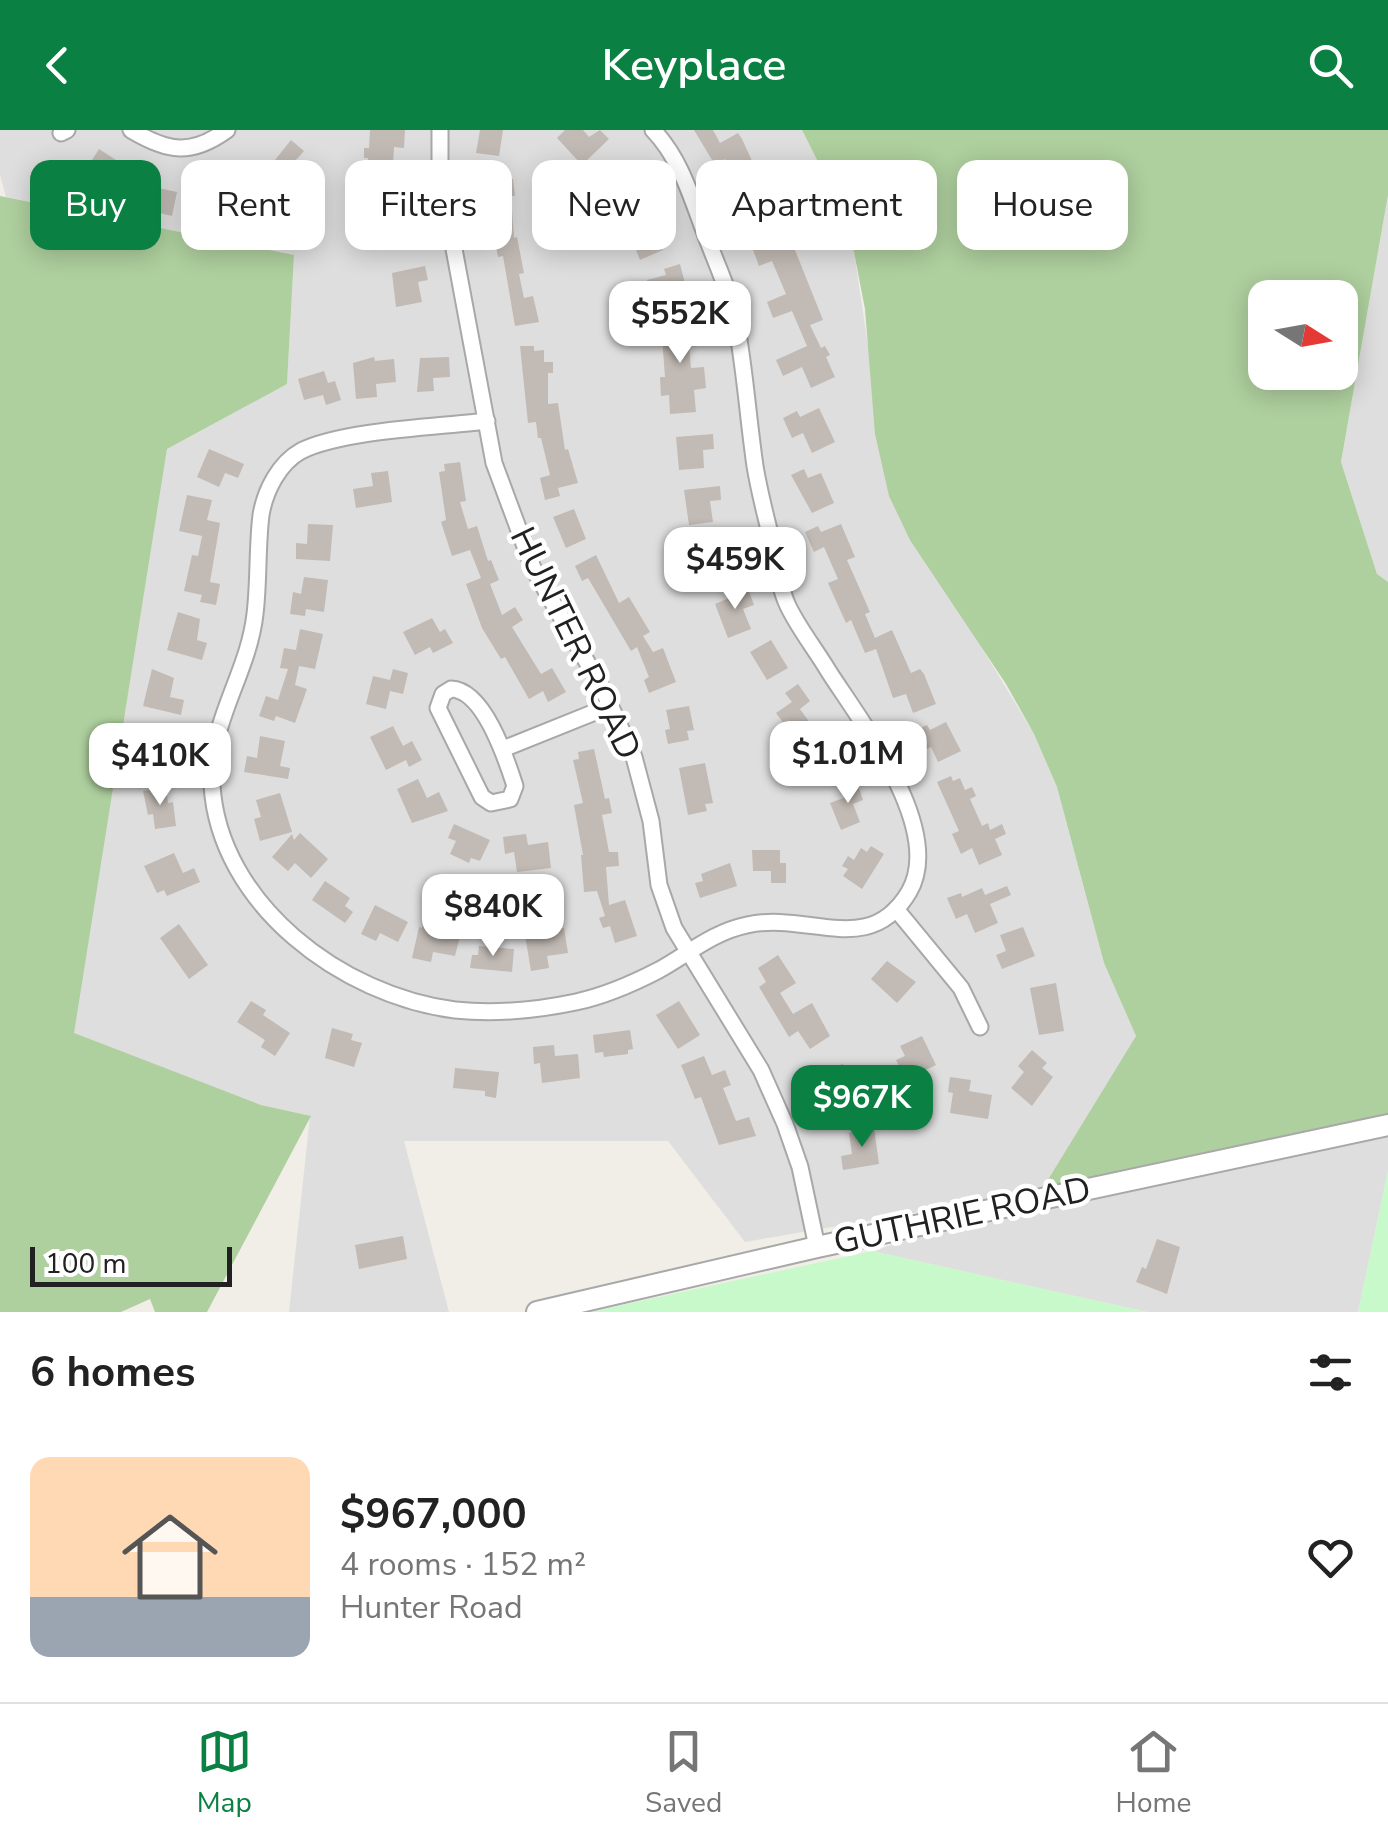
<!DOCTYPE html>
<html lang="en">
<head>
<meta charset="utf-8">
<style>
  :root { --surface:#fff; --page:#f2f2f2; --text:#222; --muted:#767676; --line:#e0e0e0; --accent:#0b8043 }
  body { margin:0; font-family:"Nunito Sans",sans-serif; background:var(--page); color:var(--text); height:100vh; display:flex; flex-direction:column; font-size:38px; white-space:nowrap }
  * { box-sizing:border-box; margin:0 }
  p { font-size:32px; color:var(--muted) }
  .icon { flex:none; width:55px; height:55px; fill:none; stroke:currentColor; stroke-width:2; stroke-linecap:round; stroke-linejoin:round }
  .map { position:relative; height:1182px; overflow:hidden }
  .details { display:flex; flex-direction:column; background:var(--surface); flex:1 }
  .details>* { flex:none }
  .banner { position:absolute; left:30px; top:30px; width:1330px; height:90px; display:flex; gap:20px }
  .needle { width:65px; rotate:101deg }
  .controls { position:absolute; left:1248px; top:150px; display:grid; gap:20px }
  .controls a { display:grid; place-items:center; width:110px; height:110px; border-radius:20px; background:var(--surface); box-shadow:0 5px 25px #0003; font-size:50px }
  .scale { position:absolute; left:30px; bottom:25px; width:202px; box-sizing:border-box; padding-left:10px; border:5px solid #212121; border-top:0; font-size:28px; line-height:35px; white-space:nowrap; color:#212121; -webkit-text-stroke:8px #fff; paint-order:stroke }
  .price { position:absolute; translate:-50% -85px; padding:0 22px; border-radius:20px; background:#fff; color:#222; font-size:32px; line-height:65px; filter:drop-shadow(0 2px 5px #0008) }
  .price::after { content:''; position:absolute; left:50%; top:60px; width:30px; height:22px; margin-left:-15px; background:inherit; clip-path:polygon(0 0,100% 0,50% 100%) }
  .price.active { background:var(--accent); color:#fff }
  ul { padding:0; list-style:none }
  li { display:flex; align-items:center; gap:30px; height:250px; padding:0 30px }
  li span { display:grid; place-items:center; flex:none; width:280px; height:200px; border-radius:20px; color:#555 }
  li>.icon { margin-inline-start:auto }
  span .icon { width:120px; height:120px; fill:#fffc; stroke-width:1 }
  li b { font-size:42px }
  h2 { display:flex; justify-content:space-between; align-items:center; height:120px; padding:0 30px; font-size:42px }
  .pill { padding:0 35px; border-radius:20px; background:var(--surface); box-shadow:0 5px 25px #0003; font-size:35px; line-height:90px }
  .pill.active { background:var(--accent); color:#fff }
  header { display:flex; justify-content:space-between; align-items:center; height:130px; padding:0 30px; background:var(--accent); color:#fff; font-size:45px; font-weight:600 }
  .dock { display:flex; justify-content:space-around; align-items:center; height:140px; border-top:2px solid var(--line); background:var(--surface); font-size:28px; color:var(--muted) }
  .dock a { display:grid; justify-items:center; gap:5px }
  .dock .active { color:var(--accent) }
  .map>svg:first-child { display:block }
  .residential { fill:#dfdede }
  .forest { fill:#aecf9e; fill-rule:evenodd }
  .park { fill:#c7f9ca }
  .building { fill:#c2bab4 }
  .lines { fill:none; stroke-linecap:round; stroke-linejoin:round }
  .minor-casing { stroke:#a8a8a8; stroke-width:19 }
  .tertiary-casing { stroke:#a8a8a8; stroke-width:24 }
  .minor { stroke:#fff; stroke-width:15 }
  .tertiary { stroke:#fff; stroke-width:20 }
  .labels { text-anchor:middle; stroke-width:9; stroke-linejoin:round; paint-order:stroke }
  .street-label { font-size:35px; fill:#212121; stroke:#fff }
</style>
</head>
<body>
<header><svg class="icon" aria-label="back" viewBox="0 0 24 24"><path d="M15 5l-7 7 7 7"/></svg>Keyplace<svg class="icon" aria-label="search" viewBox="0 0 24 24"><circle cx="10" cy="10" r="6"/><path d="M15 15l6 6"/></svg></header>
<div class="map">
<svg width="1388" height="1182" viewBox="0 0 1388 1182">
  <rect width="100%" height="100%" fill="#f1eee8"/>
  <g class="residential">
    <polygon points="0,0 802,0 837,70 854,122 871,236 968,495 1034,604 1057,657 1104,833 1136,906 1041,1061 745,1112 668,1011 404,1011 449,1182 289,1182 310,986 261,975 73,904 167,319 287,254 294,126 6,67 0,45"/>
    <polygon points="1388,65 1388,452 1377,444 1341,332"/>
    <polygon points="1388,1003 1388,1041 1358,1182 1147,1182 872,1121 979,1089"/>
  </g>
  <g class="forest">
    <path d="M 802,0 L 1388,0 L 1388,65 L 1341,332 L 1377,444 L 1388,452 L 1388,985 L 1041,1061 L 1136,906 L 1104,833 L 1057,657 L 1034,604 L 1006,554 L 910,410 L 889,366 L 875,304 L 865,179 L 854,122 L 837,70 ZM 1265,168 L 1340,168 L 1340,242 L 1265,242 Z"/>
    <polygon points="0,66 294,125 287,254 167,319 74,903 261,975 311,986 207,1182 155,1182 150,1169 121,1182 0,1182"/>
  </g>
  <g class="park">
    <polygon points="1388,1041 1388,1182 1358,1182"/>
    <polygon points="872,1121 1147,1182 590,1182"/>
  </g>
  <g class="building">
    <polygon points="370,0 405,0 404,18 394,17 392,50 367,48 368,28 364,28 364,18 369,18"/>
    <polygon points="480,0 503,0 499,26 476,23"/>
    <polygon points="565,0 583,0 589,7 600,0 609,9 582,35 557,8"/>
    <polygon points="694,0 713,0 720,13 738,3 742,9 776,83 761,89 771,112 789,105 823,190 810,195 821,218 825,216 830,225 826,227 835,247 811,258 802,237 783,246 776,230 807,216 792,181 773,188 767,172 786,164 772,131 759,136 739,82 746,79 739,63 743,61 725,29 715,35"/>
    <polygon points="291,10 304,21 296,30 306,38 289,58 267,40"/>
    <polygon points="99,19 133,41 124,55 116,51 114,55 87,38"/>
    <polygon points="625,32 636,50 629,54 638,69 618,81 601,54 617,44 614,39"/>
    <polygon points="258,34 265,61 222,71 223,76 191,82 187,60 232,52 231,46 242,44 241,38"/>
    <polygon points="513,49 515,66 511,66 514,108 517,107 524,143 519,144 524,168 533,166 539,192 515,196 503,126 498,127 494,108 492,79 488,80 487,67 482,68 480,51"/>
    <polygon points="144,55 177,62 172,86 139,78"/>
    <polygon points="410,73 412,89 395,92 398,114 374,118 371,99 365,100 366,81"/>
    <polygon points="658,82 664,96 655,99 663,120 640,130 626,94"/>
    <polygon points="680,134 686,157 680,159 682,167 654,175 647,150 666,145 664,139"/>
    <polygon points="425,136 428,150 418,152 422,172 396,177 392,143"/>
    <polygon points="695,183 697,204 688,205 691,238 704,237 706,258 694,260 696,282 670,284 669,265 661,266 660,247 665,247 661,193 681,192 680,184"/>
    <polygon points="520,216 534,216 534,221 544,220 544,232 553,232 553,243 548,243 548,274 558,273 565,320 568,319 578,353 558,358 560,366 545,370 540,348 550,345 541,308 538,308 536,292 528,293"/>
    <polygon points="374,227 375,231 394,229 396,252 376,254 377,267 356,269 353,233"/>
    <polygon points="449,227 450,247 433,248 434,261 417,262 420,228"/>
    <polygon points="324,241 328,253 335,251 341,270 326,275 323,265 304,270 298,249"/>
    <polygon points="819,278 835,312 812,323 803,303 792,308 783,288 797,281 800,287"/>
    <polygon points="713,304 714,319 703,320 704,338 679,340 676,307"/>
    <polygon points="209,319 244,334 238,348 225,343 219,357 197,347"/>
    <polygon points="460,332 466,371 460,372 468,399 477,396 488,431 491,430 499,450 490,454 502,485 515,477 523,490 512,497 541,544 552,538 566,562 548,572 543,561 529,569 505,527 501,529 482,498 466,454 481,448 470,420 452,426 441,392 446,390 439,342 445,341 444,334"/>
    <polygon points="804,339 808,348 821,343 834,373 812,383 791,345"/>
    <polygon points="388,341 392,372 356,378 353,359 373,356 371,343"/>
    <polygon points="720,356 721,370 710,371 713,392 689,395 684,360"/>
    <polygon points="187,365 212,370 207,390 220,393 210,452 220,454 216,475 200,472 202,465 184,461 192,425 198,426 202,406 179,401"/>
    <polygon points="574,379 586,409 566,418 553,387"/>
    <polygon points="308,394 333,395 330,431 296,429 296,413 307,414"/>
    <polygon points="841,394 855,427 847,430 870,482 865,484 875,508 892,500 911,543 920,539 924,544 936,574 913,583 906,564 893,568 876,519 865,523 851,490 846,493 828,453 838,449 824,417 814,422 805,402 818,396 821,402"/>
    <polygon points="730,407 733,422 723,424 726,443 706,447 700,420 711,418 710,411"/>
    <polygon points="596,425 619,473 629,467 650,502 643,506 653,522 663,518 676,552 649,563 644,550 649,547 637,517 631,521 588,448 582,451 575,436"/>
    <polygon points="304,447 328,450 324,482 306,479 305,486 290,484 293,462 301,464"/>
    <polygon points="747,456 754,475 743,479 751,499 728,508 715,474 734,466 732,462"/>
    <polygon points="178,482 200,489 197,510 207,513 202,530 167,520"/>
    <polygon points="432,488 440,502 445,499 453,513 433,523 430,517 415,525 403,502"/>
    <polygon points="300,499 323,504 315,539 299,536 295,555 307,559 295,593 276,586 274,591 259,586 266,566 278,570 288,539 280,538 284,518 296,520"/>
    <polygon points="771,510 788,538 767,550 750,522"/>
    <polygon points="152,539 174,548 170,567 184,570 181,585 143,576"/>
    <polygon points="393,539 408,543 403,564 390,561 386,579 366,574 373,546 390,550"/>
    <polygon points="798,554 810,571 800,579 820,607 829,602 837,616 827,622 837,641 816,652 809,640 804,642 793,622 801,617 776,583 792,572 785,563"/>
    <polygon points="689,576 694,600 687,601 689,610 668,614 665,600 670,599 666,580"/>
    <polygon points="946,592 961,621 938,632 931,617 923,621 914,601 927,595 930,600"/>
    <polygon points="393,596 403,616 412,611 422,630 409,637 406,630 386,640 370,607"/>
    <polygon points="143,600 167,604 164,623 172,624 170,639 138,634"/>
    <polygon points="260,606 285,611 280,636 290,638 288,649 244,642 247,626 257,628"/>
    <polygon points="594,619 605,669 609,668 612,683 602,685 609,722 618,722 619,736 606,737 609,775 625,770 637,806 615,813 610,796 603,798 599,788 605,786 597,761 584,762 581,725 583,725 574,675 583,673 573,630 579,629 578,622"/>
    <polygon points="705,633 713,673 705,674 707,681 688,685 679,638"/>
    <polygon points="951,646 953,651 960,648 965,660 972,657 976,666 970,669 982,696 988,693 990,700 1002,694 1006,704 995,709 1002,725 979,735 972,718 961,724 952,704 959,701 937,652"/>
    <polygon points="418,649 427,668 439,662 448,681 412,693 397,659"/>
    <polygon points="856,650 863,670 853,674 860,692 841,700 830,673 846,667 841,656"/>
    <polygon points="166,658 168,673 173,672 176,696 155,699 153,684 148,685 143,661"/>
    <polygon points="280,663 292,702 260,711 254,689 261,687 256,670"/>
    <polygon points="454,694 490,710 480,731 471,728 469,733 450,724 456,711 448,708"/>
    <polygon points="300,703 328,729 311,748 295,733 288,741 272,727 292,704 294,710"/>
    <polygon points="526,704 528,715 548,712 551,738 517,742 514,722 505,724 503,707"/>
    <polygon points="871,716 884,724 862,759 843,746 848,739 842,736 848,726 854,730 861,718 867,722"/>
    <polygon points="752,720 780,720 780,733 786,733 786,753 771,753 771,741 753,741"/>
    <polygon points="174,723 183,743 194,738 200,752 167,766 164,760 157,763 144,736"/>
    <polygon points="730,733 737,756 700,768 695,753 703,751 701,744"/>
    <polygon points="325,751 350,768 345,776 353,782 345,793 312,770"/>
    <polygon points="1007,756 1011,765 990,774 998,793 975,803 967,784 956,789 947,768 961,763 962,767 982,758 985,765"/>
    <polygon points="375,775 408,792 398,812 380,803 376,811 361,804"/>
    <polygon points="432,790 442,793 441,798 461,802 455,826 433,822 431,832 412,828 419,797 422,798 423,794 431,795"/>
    <polygon points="541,793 542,801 564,798 568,823 547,826 549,838 531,841 525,805 529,804 528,795"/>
    <polygon points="179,794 208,835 189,849 160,808"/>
    <polygon points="1023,797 1035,826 1002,839 996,825 1006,821 1000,805"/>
    <polygon points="479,816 514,819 512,842 470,838 472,825 478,825"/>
    <polygon points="778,825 796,853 780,863 793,884 812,873 830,906 810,919 798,901 789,907 759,857 766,852 758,838"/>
    <polygon points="887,831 916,852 897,873 871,849"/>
    <polygon points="1056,853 1064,901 1039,905 1030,858"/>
    <polygon points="251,871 266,880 263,885 290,903 275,926 261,917 265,910 237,892"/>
    <polygon points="679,871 700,905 678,919 656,885"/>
    <polygon points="332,898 353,904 351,910 362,913 354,937 325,928"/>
    <polygon points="630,900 633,919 628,920 628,924 604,927 603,922 595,923 593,905"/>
    <polygon points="922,906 936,935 915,945 911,938 902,942 896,930 905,926 900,916"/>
    <polygon points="554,915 555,926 578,924 580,948 542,953 540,933 534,934 533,917"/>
    <polygon points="1032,920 1047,933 1042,938 1053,947 1032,976 1011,958 1024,942 1018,936"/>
    <polygon points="704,926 712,945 725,940 731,955 723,958 736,991 749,987 756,1006 719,1015 701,967 695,969 681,935"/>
    <polygon points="843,934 852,960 836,965 838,972 824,976 819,962 829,959 823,940"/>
    <polygon points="455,938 499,942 496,968 485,966 485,961 453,958"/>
    <polygon points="950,947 971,950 969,961 992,965 988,989 950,983 953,963 948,962"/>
    <polygon points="874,998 879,1034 843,1040 841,1026 852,1024 849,1003"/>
    <polygon points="403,1106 407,1129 359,1139 355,1115"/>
    <polygon points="1157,1109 1180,1117 1167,1164 1136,1152 1142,1137 1146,1139"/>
  </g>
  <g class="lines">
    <g class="minor-casing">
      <g id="minor">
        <path d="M 131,0 C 168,22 191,26 227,0"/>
        <polyline points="440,0 440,44 494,333 533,438 603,560 634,627 651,691 659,755 674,798 761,940 785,994 800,1037 817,1117"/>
        <polyline points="61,3 67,0"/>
        <path d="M 487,291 C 438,297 343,300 301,321 C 279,333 265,361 261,385 C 257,417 259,451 255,484 C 248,545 209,591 212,655 C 219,774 342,866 455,880 C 494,884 538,880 576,872 C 604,866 634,853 659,840 C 688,824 713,802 747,795 C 809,781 869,829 909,762 C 945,700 862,593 829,542 C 816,520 799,499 788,476 C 779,457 776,432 772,412 C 766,387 759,361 755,336 C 748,288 745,240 736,192 C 730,161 714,129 703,98 C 690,63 679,27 653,0"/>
        <path d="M 451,559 C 484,560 506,628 515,656 L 510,669 L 491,673 L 482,667 L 438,578 L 443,564 Z"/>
        <polyline points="503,619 610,576"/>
        <polyline points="896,779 961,858 980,897"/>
      </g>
    </g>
    <g class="tertiary-casing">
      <polyline id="tertiary" points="537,1182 817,1117 1388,995"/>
    </g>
    <use href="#minor" class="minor"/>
    <use href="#tertiary" class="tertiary"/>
  </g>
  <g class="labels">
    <g class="street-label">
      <text transform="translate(576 513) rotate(64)" y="12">HUNTER ROAD</text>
      <text transform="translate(962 1085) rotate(-12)" y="12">GUTHRIE ROAD</text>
    </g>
  </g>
</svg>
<div class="controls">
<a><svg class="needle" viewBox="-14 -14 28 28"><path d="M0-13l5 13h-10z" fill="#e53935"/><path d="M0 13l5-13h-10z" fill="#767676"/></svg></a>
</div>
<div class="scale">100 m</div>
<b class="price" style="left:680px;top:236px">$552K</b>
<b class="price" style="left:735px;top:482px">$459K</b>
<b class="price" style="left:848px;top:676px">$1.01M</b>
<b class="price" style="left:160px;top:678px">$410K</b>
<b class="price" style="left:493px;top:829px">$840K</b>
<b class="price active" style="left:862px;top:1020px">$967K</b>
<div class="banner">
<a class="pill active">Buy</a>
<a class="pill">Rent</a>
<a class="pill">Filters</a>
<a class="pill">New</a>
<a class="pill">Apartment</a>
<a class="pill">House</a>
</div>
</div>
<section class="details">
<h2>6 homes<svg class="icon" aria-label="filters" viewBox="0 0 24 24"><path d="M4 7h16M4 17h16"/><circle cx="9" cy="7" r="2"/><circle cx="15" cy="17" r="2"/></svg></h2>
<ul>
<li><span style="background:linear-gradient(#ffd9b3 70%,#9aa5b1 0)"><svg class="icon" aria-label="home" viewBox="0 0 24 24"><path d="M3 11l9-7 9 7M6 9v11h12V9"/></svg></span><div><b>$967,000</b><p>4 rooms · 152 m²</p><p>Hunter Road</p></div><svg class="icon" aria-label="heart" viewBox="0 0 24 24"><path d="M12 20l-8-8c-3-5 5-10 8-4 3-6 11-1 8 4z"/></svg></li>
</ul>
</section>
<nav class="dock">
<a class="active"><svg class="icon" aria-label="map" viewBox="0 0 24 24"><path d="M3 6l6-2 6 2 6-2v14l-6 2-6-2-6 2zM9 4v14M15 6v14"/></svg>Map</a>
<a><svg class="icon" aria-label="saved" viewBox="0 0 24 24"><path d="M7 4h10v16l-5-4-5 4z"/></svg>Saved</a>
<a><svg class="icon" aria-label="home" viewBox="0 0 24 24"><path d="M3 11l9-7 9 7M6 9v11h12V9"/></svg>Home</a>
</nav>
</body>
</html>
